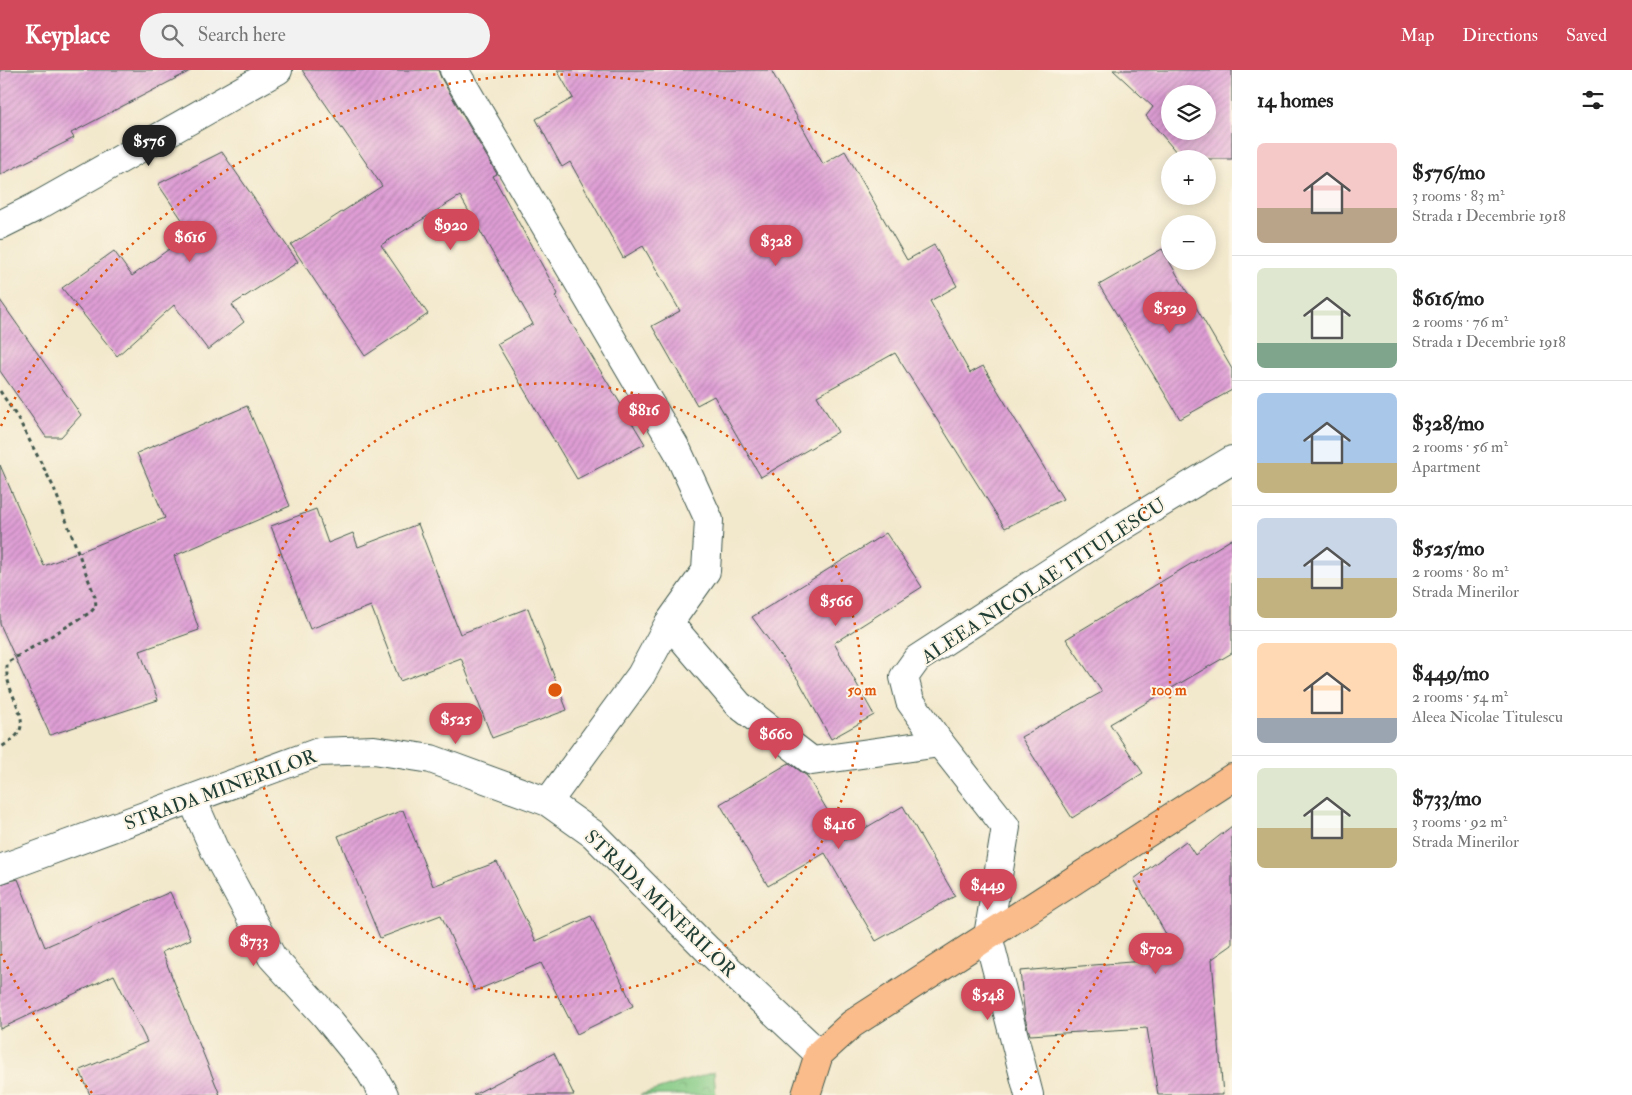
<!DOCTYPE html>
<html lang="en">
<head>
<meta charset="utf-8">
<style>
  :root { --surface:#fff; --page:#f2f2f2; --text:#222; --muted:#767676; --line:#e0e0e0; --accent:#d1495b }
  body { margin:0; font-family:"IM FELL Double Pica",serif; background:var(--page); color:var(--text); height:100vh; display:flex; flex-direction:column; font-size:19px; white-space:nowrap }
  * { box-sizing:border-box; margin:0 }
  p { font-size:16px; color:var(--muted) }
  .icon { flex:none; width:28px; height:28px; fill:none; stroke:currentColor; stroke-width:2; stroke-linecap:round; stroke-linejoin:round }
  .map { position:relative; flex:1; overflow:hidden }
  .drawer { display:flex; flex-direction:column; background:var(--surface); width:400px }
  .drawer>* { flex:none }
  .buttons { position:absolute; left:1161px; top:15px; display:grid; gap:10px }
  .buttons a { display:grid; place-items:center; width:55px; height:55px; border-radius:50%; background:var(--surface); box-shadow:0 2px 12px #0003; font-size:25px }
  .price { position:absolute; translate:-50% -42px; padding:0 11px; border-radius:18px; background:var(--accent); color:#fff; font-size:16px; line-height:32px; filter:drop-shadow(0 1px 2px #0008) }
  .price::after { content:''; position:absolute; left:50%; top:30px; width:15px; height:11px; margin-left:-8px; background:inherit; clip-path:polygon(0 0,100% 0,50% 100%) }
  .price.selected { background:#222; color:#fff }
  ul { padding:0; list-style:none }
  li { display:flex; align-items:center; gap:15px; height:125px; padding:0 25px }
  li+li { border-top:1px solid var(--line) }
  li span { display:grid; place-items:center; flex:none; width:140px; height:100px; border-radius:8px; color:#555 }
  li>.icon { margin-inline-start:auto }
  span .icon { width:60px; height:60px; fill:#fffc; stroke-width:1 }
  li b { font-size:21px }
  h2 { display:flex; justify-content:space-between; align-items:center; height:60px; padding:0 25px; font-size:21px }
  header { display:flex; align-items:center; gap:30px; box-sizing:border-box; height:70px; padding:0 25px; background:var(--accent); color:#fff }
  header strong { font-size:24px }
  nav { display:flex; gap:28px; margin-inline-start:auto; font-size:18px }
  .search { width:350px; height:45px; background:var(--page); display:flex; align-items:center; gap:12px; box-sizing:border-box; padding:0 18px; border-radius:28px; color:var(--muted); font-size:19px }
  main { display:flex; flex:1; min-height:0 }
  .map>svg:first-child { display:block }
  .park { fill:url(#park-crowns); stroke:#52845c }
  .building { fill:url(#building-hatch); fill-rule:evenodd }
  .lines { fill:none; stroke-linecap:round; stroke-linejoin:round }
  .minor-casing { stroke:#3f574b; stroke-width:30 }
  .major-casing { stroke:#3f574b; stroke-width:30 }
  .path { stroke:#3f574b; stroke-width:3; stroke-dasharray:4 4; stroke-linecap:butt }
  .minor { stroke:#fff; stroke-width:28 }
  .major { stroke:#fabc8b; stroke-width:28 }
  .ring { fill:none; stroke:#de580e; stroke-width:2.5; stroke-dasharray:2.5 5 }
  .labels { text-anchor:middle; stroke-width:4; stroke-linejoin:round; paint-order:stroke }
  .street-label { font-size:19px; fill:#1f3d34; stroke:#fcf5e5 }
  .centre { fill:#de580e; stroke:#fcf5e5; stroke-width:2.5 }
  .ring-label { font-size:15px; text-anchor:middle; font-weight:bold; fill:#de580e; stroke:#fcf5e5; stroke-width:4; stroke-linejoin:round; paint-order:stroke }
</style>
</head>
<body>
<header>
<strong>Keyplace</strong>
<div class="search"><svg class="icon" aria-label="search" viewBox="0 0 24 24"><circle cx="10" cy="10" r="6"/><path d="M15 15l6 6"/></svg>Search here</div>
<nav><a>Map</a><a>Directions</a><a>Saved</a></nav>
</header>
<main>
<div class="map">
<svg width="1232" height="1025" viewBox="0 0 1232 1025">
  <defs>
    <pattern id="park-crowns" width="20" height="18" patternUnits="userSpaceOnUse" patternTransform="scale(1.25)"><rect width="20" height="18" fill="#84ca85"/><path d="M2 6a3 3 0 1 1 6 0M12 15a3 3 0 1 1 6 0" fill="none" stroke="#6ba56e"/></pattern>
    <pattern id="building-hatch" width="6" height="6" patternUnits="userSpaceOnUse" patternTransform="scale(1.25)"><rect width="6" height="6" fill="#df9ed5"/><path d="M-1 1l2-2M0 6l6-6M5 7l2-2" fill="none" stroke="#b482ae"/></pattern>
  </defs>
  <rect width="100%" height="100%" fill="#fcf5e5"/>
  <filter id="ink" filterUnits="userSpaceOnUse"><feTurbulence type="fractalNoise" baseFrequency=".02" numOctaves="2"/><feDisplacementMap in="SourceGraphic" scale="10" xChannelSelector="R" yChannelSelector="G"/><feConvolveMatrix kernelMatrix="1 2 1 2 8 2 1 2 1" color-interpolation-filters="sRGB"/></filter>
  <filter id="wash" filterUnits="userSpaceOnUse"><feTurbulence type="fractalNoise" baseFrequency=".0096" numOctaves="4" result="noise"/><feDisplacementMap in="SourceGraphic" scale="20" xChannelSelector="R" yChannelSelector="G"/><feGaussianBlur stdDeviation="1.12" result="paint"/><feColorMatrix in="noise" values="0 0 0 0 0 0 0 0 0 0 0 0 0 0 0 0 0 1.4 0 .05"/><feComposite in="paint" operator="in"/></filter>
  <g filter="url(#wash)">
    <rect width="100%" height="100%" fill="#f2e8cc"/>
    <polygon class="park" points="714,1002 716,1025 640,1025"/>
    <g id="blocks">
      <g class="building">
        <polygon points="0,0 192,0 71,63 74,68 0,105"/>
        <polygon points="302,0 438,0 441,8 497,104 493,106 558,224 555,226 645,374 577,409 497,274 533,254 460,126 381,175 428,244 365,286 291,175 382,116"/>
        <polygon points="557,0 771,0 823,94 845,81 907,190 934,175 957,216 930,231 970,303 983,296 1063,429 1005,458 895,283 817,326 838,362 761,407 714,326 697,335 652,256 680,241 643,176 623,188 570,92 562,97 536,49 573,28"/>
        <path d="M 1113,0 L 1232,0 L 1232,89 L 1182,89 L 1146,46 L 1153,37 ZM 1170,24 L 1208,24 L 1208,61 L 1170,61 Z"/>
        <polygon points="222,82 298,192 232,235 244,252 208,280 174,235 117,286 62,218 114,181 132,206 191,163 158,114"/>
        <polygon points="1162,179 1232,299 1232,320 1180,349 1099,215"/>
        <polygon points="0,230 81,345 61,367 46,367 0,301"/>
        <polygon points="247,336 290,436 174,486 199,560 140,581 158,630 50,665 0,554 0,395 44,496 165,448 137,383"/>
        <polygon points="316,439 328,473 353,463 358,477 418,454 460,564 528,538 567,640 492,668 461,588 400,611 371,536 310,559 271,456"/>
        <polygon points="886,463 922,517 834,573 874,645 831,669 799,611 752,547"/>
        <polygon points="1232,469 1232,583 1110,654 1143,703 1072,748 1021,667 1102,622 1066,569"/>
        <polygon points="789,693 807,706 845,770 903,736 955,826 876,871 825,783 768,816 720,734"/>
        <polygon points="403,740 433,816 497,792 536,871 591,846 633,936 577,964 541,893 475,921 441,845 380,868 338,766"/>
        <polygon points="1232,756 1232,875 1212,889 1223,1025 1158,1025 1147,958 1030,965 1025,948 1020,901 1180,888 1134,809 1186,771 1195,785"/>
        <polygon points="18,809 45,877 170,822 191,869 162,882 220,1025 90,1025 80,1000 147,972 114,905 0,959 0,814"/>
        <polygon points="554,983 574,1025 473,1025"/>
      </g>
    </g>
  </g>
  <g filter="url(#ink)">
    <use href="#blocks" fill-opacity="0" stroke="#3f574b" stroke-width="1"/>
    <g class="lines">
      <g class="minor-casing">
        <g id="minor">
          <polyline points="454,0 677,380 709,450 706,501 669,553 641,605 548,732"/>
          <polyline points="0,155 34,138 278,0"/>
          <polyline points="669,553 739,635 812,691 940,673"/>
          <polyline points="192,729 215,781 272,887 324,944 368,998 384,1025"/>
          <polyline points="0,799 319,682 374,680 431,689 548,732 593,764 708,880 819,984"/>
          <polyline points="1029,1025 988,866 1006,757 940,673 910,631 904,607 917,589 1100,470 1232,390"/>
        </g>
      </g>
      <g class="major-casing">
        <polyline id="major" points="806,1025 819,984 852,954 1232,708"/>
      </g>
      <path class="path" d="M 0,321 L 19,350 L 54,418 L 95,527 L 96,536 L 91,542 L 8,592 C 0,619 34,647 16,666 C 12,671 5,674 0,678"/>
      <use href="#minor" class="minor"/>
      <use href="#major" class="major"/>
    </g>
  </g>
  <g class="ring">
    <circle cx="555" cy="620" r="307"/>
    <path d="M92 1023A614 614 0 0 1 1 884M1 356A614 614 0 1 1 1018 1023"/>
  </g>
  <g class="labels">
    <g class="street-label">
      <text transform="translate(1043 510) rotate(-33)" y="7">ALEEA NICOLAE TITULESCU</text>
      <text transform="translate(220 719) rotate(-20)" y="7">STRADA MINERILOR</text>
      <text transform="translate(661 833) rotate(44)" y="7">STRADA MINERILOR</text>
    </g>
  </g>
  <circle cx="555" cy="620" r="8" class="centre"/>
  <g class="ring-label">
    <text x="862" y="625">50 m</text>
    <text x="1169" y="625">100 m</text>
  </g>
</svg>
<div class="buttons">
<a><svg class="icon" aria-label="layers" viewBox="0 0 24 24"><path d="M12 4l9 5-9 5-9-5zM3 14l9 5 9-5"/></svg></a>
<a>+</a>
<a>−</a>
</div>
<b class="price selected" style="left:149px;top:97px">$576</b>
<b class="price" style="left:451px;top:181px">$920</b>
<b class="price" style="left:190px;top:193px">$616</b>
<b class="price" style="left:776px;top:197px">$328</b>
<b class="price" style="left:1170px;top:264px">$529</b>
<b class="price" style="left:644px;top:366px">$816</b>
<b class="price" style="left:836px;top:557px">$566</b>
<b class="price" style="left:456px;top:675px">$525</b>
<b class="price" style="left:776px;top:690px">$660</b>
<b class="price" style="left:839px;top:780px">$416</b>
<b class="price" style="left:988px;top:841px">$449</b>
<b class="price" style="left:254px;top:897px">$733</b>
<b class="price" style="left:1156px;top:905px">$702</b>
<b class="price" style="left:988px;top:951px">$548</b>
</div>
<section class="drawer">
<h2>14 homes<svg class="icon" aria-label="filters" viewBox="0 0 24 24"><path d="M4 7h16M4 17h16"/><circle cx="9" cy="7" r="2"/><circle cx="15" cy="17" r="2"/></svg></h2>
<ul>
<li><span style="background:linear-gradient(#f6c9c9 65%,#b9a48a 0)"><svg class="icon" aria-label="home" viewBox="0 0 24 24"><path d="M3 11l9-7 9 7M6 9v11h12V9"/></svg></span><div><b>$576/mo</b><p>3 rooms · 83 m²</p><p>Strada 1 Decembrie 1918</p></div></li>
<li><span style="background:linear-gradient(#dfe7d0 75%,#7fa58c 0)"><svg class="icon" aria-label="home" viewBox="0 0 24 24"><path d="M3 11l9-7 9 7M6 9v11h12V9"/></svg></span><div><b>$616/mo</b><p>2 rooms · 76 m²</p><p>Strada 1 Decembrie 1918</p></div></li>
<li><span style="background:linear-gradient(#a9c7e8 70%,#c2b280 0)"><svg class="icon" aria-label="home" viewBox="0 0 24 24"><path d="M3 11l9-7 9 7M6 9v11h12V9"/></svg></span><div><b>$328/mo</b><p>2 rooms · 56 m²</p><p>Apartment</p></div></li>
<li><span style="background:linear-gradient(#c9d6e8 60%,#c2b280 0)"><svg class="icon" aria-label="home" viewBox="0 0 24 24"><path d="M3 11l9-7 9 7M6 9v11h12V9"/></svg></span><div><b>$525/mo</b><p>2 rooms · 80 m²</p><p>Strada Minerilor</p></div></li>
<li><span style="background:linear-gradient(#ffd9b3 75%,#9aa5b1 0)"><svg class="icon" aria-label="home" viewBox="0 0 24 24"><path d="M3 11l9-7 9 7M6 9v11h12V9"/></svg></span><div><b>$449/mo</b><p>2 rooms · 54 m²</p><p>Aleea Nicolae Titulescu</p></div></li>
<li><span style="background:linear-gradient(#dfe7d0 60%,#c2b280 0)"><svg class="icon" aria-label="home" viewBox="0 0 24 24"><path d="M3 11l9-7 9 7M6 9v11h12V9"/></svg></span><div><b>$733/mo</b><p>3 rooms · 92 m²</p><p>Strada Minerilor</p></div></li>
</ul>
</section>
</main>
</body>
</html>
